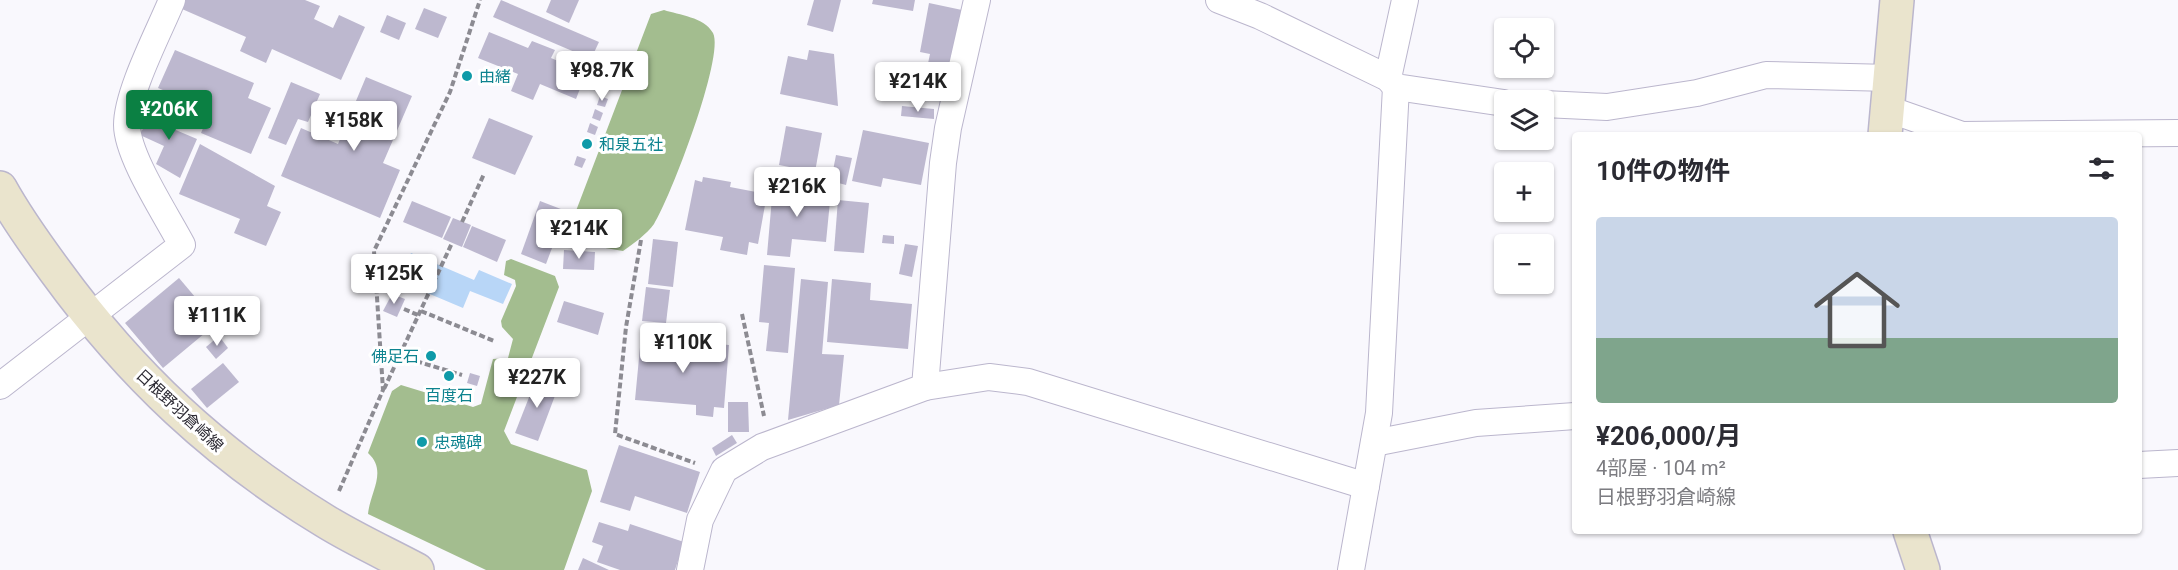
<!DOCTYPE html>
<html lang="ja">
<head>
<meta charset="utf-8">
<style>
  :root { --surface:#fff; --page:#f2f2f3; --text:#2b2b33; --muted:#7c7c81; --line:#e1e1e2; --accent:#0b8043 }
  body { margin:0; font-family:Roboto,"Noto Sans JP",sans-serif; background:var(--page); color:var(--text); height:100vh; display:flex; flex-direction:column; font-size:22px; white-space:nowrap }
  * { box-sizing:border-box; margin:0 }
  p { font-size:20px; color:var(--muted) }
  .icon { flex:none; width:33px; height:33px; fill:none; stroke:currentColor; stroke-width:2; stroke-linecap:round; stroke-linejoin:round }
  .map { position:relative; flex:1; overflow:hidden }
  .sheet { position:absolute; left:1572px; top:132px; width:570px; height:402px; display:flex; flex-direction:column; background:var(--surface); border-radius:6px; box-shadow:0 2px 4px #0004 }
  .sheet>* { flex:none }
  .buttons { position:absolute; left:1494px; top:18px; display:grid; gap:12px }
  .buttons a { display:grid; place-items:center; width:60px; height:60px; border-radius:6px; background:var(--surface); box-shadow:0 2px 4px #0004; font-size:30px }
  .price { position:absolute; translate:-50% -51px; padding:0 14px; border-radius:6px; background:#fff; color:#222; font-size:20px; line-height:39px; filter:drop-shadow(0 2px 3px #0008) }
  .price::after { content:''; position:absolute; left:50%; top:36px; width:18px; height:14px; margin-left:-9px; background:inherit; clip-path:polygon(0 0,100% 0,50% 100%) }
  .price.active { background:var(--accent); color:#fff }
  ul { padding:0; list-style:none }
  li { display:grid; align-content:center; gap:12px; height:318px; padding:0 24px }
  li+li { border-top:2px solid var(--line) }
  li span { display:grid; place-items:center; height:186px; border-radius:6px; color:#555 }
  li>.icon { margin-inline-start:auto }
  span .icon { width:108px; height:108px; fill:#fffc; stroke-width:1 }
  li b { font-size:26px }
  h2 { display:flex; justify-content:space-between; align-items:center; height:72px; padding:0 24px; font-size:26px }
  .map>svg:first-child { display:block }
  .forest { fill:#a3bd8f }
  .water { fill:#b8d6f7 }
  .building { fill:#bdb8cf }
  .lines { fill:none; stroke-linecap:round; stroke-linejoin:round }
  .street-casing { stroke:#bbb6cd; stroke-width:28 }
  .secondary-casing { stroke:#bbb6cd; stroke-width:36 }
  .path { stroke:#8c8b92; stroke-width:4; stroke-dasharray:6 3; stroke-linecap:butt }
  .street { stroke:#fff; stroke-width:26 }
  .secondary { stroke:#eae4cd; stroke-width:33 }
  .culture-dot { fill:#0f9aa8; stroke:#fff; stroke-width:2 }
  .labels { text-anchor:middle; stroke-width:6; stroke-linejoin:round; paint-order:stroke }
  .culture-label { font-size:16px; fill:#0d838f; stroke:#fff; text-anchor:start }
  .street-label { font-size:16px; fill:#2c2a33; stroke:#fff }
</style>
</head>
<body>
<div class="map">
<svg width="2178" height="570" viewBox="0 0 2178 570">
  <rect width="100%" height="100%" fill="#f9f8fd"/>
  <g class="forest">
    <path d="M 664,10 C 679,15 704,17 713,33 C 725,56 670,199 654,224 C 647,234 633,244 623,251 L 582,244 L 572,236 L 571,224 L 651,14 Z"/>
    <path d="M 511,259 L 555,276 L 559,287 L 504,431 L 511,444 L 587,470 L 592,491 L 564,570 L 486,570 L 368,514 C 370,492 388,471 368,453 L 392,391 L 401,385 L 473,407 L 481,404 L 493,359 L 508,358 L 513,339 L 502,327 L 501,321 L 516,286 L 515,280 L 504,275 L 506,261 Z"/>
  </g>
  <polygon class="water" points="411,253 474,280 479,270 512,284 503,304 470,291 463,308 399,281"/>
  <g class="building">
    <polygon points="186,0 305,0 320,6 314,19 333,28 339,15 365,27 341,80 272,49 266,63 240,51 246,37 182,9"/>
    <polygon points="501,0 599,42 591,59 493,17"/>
    <polygon points="551,0 579,0 569,23 546,12"/>
    <polygon points="814,0 841,0 833,32 807,25"/>
    <polygon points="873,0 915,0 913,11 872,4"/>
    <polygon points="929,3 962,10 950,73 927,68 930,54 920,52"/>
    <polygon points="424,8 447,17 438,38 415,29"/>
    <polygon points="387,15 406,23 399,40 380,32"/>
    <polygon points="489,32 528,48 532,41 555,50 551,58 586,73 576,99 540,84 533,100 511,91 518,74 478,58"/>
    <polygon points="175,50 254,83 248,98 271,108 251,154 201,133 211,110 158,88"/>
    <polygon points="809,50 834,54 838,106 780,94 788,56 807,60"/>
    <polygon points="366,77 412,96 383,163 400,170 380,218 281,176 301,128 338,144"/>
    <polygon points="291,82 320,94 308,122 298,119 286,145 268,138"/>
    <polygon points="600,96 608,99 605,107 597,105"/>
    <polygon points="153,106 176,116 171,128 197,139 180,178 156,164 164,146 140,135"/>
    <polygon points="902,106 934,109 934,119 901,116"/>
    <polygon points="595,109 603,113 600,121 592,118"/>
    <polygon points="489,118 533,136 515,175 472,158"/>
    <polygon points="590,123 598,127 595,135 587,132"/>
    <polygon points="786,126 822,133 815,172 779,165"/>
    <polygon points="863,130 929,143 921,185 883,178 881,187 852,181"/>
    <polygon points="584,138 593,141 590,149 581,146"/>
    <polygon points="200,144 275,186 267,206 281,212 266,246 234,233 240,219 179,194"/>
    <polygon points="836,155 852,158 846,185 831,181"/>
    <polygon points="577,156 586,159 582,168 574,165"/>
    <polygon points="703,177 731,182 730,187 767,194 758,244 749,242 747,255 720,250 723,237 685,230 695,180 702,182"/>
    <polygon points="773,186 831,191 826,242 792,239 790,257 767,255"/>
    <polygon points="838,200 869,203 864,253 834,251"/>
    <polygon points="412,201 451,217 442,238 403,222"/>
    <polygon points="540,201 566,211 546,264 521,254"/>
    <polygon points="453,218 471,225 462,247 443,239"/>
    <polygon points="472,226 506,240 497,262 463,247"/>
    <polygon points="883,235 894,236 894,244 882,243"/>
    <polygon points="653,239 678,242 673,287 648,284"/>
    <polygon points="905,244 918,246 912,277 899,274"/>
    <polygon points="564,250 595,252 594,270 563,269"/>
    <polygon points="764,265 795,268 788,353 766,351 769,323 759,322"/>
    <polygon points="179,278 217,323 163,368 125,323"/>
    <polygon points="801,279 828,282 822,354 844,355 839,405 788,420"/>
    <polygon points="832,279 871,283 870,300 912,304 908,349 827,342"/>
    <polygon points="646,287 670,290 666,323 642,321"/>
    <polygon points="392,294 405,299 397,317 383,311"/>
    <polygon points="564,301 604,313 598,335 557,322"/>
    <polygon points="219,336 228,348 216,359 206,347"/>
    <polygon points="641,337 729,345 724,408 714,407 713,417 696,415 696,405 635,400"/>
    <polygon points="223,363 239,382 207,408 191,389"/>
    <polygon points="470,373 480,376 477,386 467,383"/>
    <polygon points="537,377 559,385 538,441 515,433"/>
    <polygon points="728,402 748,402 749,432 728,432"/>
    <polygon points="732,435 737,443 716,456 712,448"/>
    <polygon points="619,445 700,472 687,513 635,496 630,511 600,502"/>
    <polygon points="599,522 628,531 630,524 684,542 675,570 620,570 597,562 603,546 592,542"/>
    <polygon points="583,558 609,570 578,570"/>
  </g>
  <g class="lines">
    <g class="street-casing">
      <g id="street">
        <polyline points="1219,0 1260,16 1388,78 1396,87 1504,103"/>
        <polyline points="1388,78 1405,0"/>
        <polyline points="1544,104 1607,107 1697,93 1766,75 1891,78"/>
        <polyline points="1888,109 1962,135 2178,133"/>
        <path d="M 0,386 L 182,245 C 167,216 127,156 127,125 C 127,92 159,32 172,0"/>
        <polyline points="925,387 989,377 1028,382 1366,486"/>
        <polyline points="1374,443 1476,423 1575,416"/>
        <polyline points="2139,465 2178,463"/>
        <polyline points="690,570 700,520 724,470 762,447 925,387 943,163 948,128 977,0"/>
        <polyline points="1351,570 1379,413 1396,87"/>
      </g>
    </g>
    <g class="secondary-casing">
      <g id="secondary">
        <polyline points="1885,135 1897,0"/>
        <path d="M 0,188 C 16,217 36,245 56,272 C 131,375 215,454 325,521 C 354,539 387,554 417,570"/>
        <polyline points="1910,531 1923,570"/>
      </g>
    </g>
    <g class="path">
      <polyline points="462,222 484,174"/>
      <polyline points="641,240 626,327 615,434 695,463"/>
      <polyline points="404,309 418,315"/>
      <polyline points="421,311 494,341"/>
      <polyline points="742,314 764,416"/>
      <polyline points="399,356 462,375"/>
      <polyline points="384,389 452,243"/>
      <polyline points="339,491 383,390 374,251 450,92 480,0"/>
    </g>
    <use href="#street" class="street"/>
    <use href="#secondary" class="secondary"/>
  </g>
  <g class="culture-dot">
    <circle cx="467" cy="76" r="6"/>
    <circle cx="587" cy="144" r="6"/>
    <circle cx="431" cy="356" r="6"/>
    <circle cx="449" cy="376" r="6"/>
    <circle cx="422" cy="442" r="6"/>
  </g>
  <g class="labels">
    <g class="culture-label">
      <text x="479" y="82">由緒</text>
      <text x="599" y="150">和泉五社</text>
      <text x="419" y="362" text-anchor="end">佛足石</text>
      <text x="449" y="401" text-anchor="middle">百度石</text>
      <text x="434" y="448">忠魂碑</text>
    </g>
    <g class="street-label">
      <text transform="translate(180 410) rotate(43)" y="6">日根野羽倉崎線</text>
    </g>
  </g>
</svg>
<div class="buttons">
<a><svg class="icon" aria-label="locate" viewBox="0 0 24 24"><circle cx="12" cy="12" r="6"/><path d="M12 2v4M12 18v4M2 12h4M18 12h4"/></svg></a>
<a><svg class="icon" aria-label="layers" viewBox="0 0 24 24"><path d="M12 4l9 5-9 5-9-5zM3 14l9 5 9-5"/></svg></a>
<a>+</a>
<a>−</a>
</div>
<b class="price" style="left:602px;top:102px">¥98.7K</b>
<b class="price" style="left:918px;top:113px">¥214K</b>
<b class="price active" style="left:169px;top:141px">¥206K</b>
<b class="price" style="left:354px;top:152px">¥158K</b>
<b class="price" style="left:797px;top:218px">¥216K</b>
<b class="price" style="left:579px;top:260px">¥214K</b>
<b class="price" style="left:394px;top:305px">¥125K</b>
<b class="price" style="left:217px;top:347px">¥111K</b>
<b class="price" style="left:683px;top:374px">¥110K</b>
<b class="price" style="left:537px;top:409px">¥227K</b>
<section class="sheet">
<h2>10件の物件<svg class="icon" aria-label="filters" viewBox="0 0 24 24"><path d="M4 7h16M4 17h16"/><circle cx="9" cy="7" r="2"/><circle cx="15" cy="17" r="2"/></svg></h2>
<ul>
<li><span style="background:linear-gradient(#c9d6e8 65%,#7fa58c 0)"><svg class="icon" aria-label="home" viewBox="0 0 24 24"><path d="M3 11l9-7 9 7M6 9v11h12V9"/></svg></span><div><b>¥206,000/月</b><p>4部屋 · 104 m²</p><p>日根野羽倉崎線</p></div></li>
</ul>
</section>
</div>
</body>
</html>
